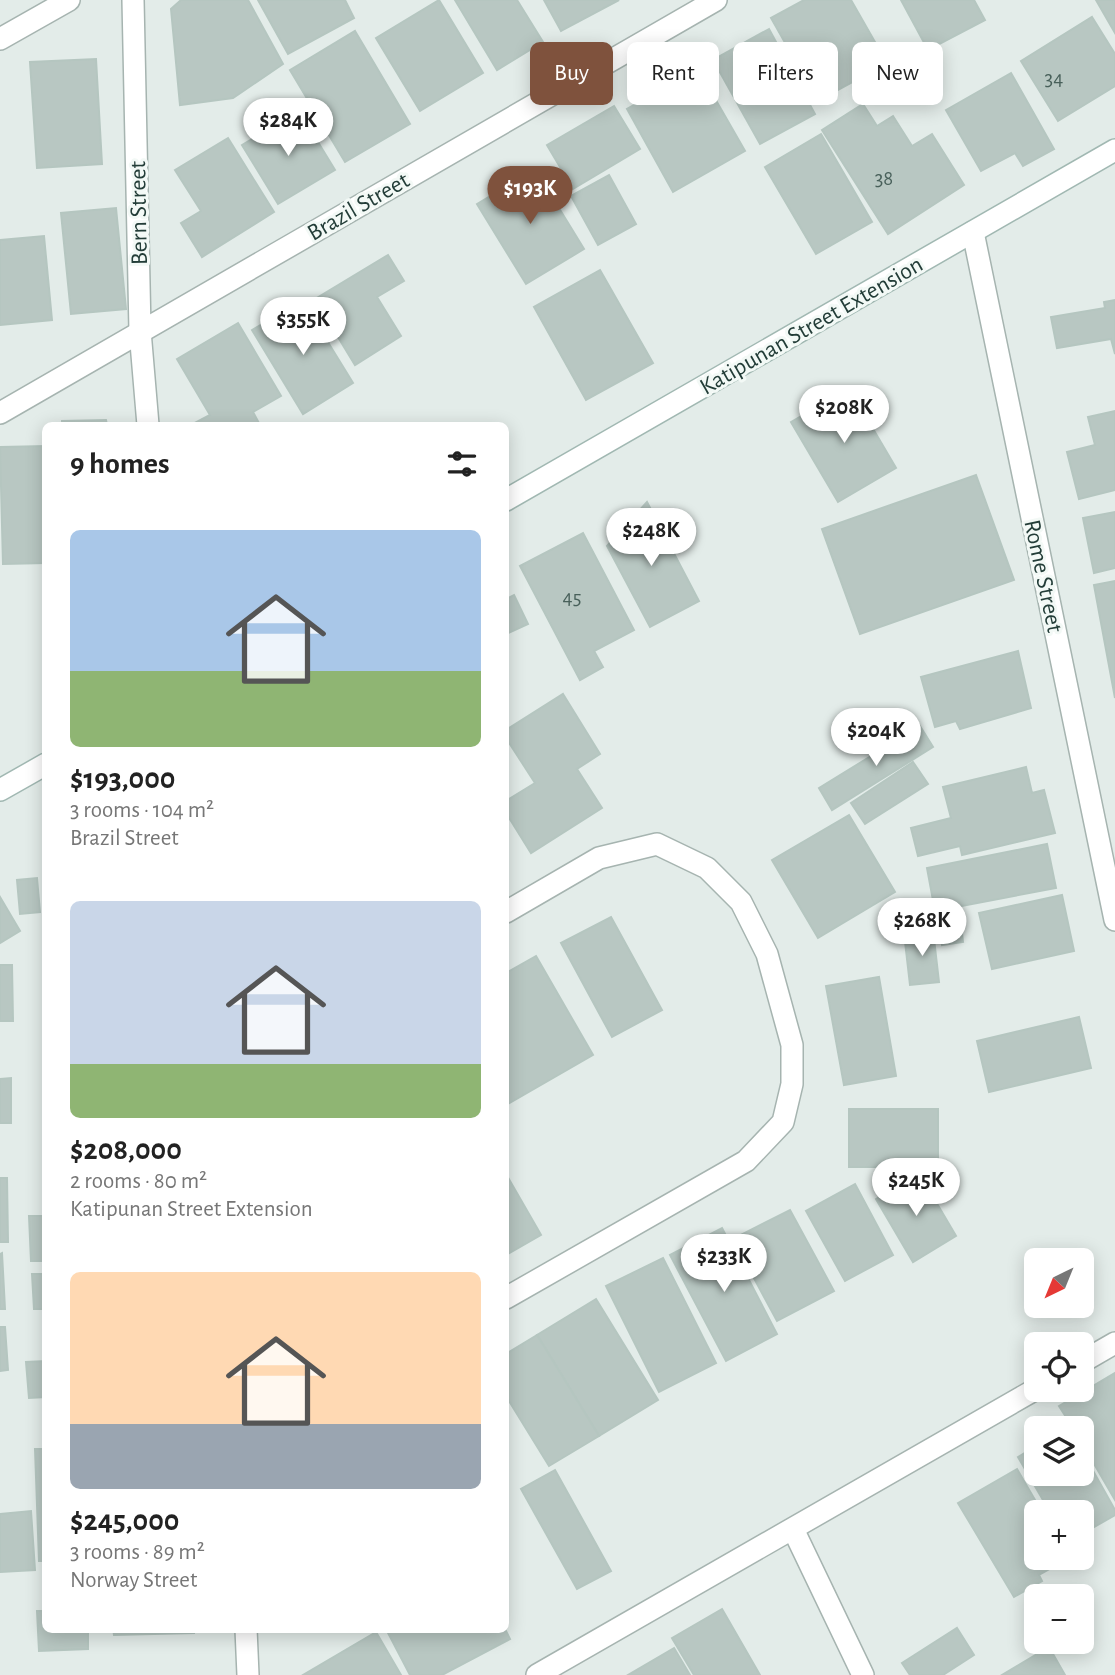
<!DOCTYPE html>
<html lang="en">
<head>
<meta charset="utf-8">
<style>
  :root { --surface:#fff; --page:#f6f6f6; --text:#222; --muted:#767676; --accent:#7f523d }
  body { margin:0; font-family:"Alegreya Sans",sans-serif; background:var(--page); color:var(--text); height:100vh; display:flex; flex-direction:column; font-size:26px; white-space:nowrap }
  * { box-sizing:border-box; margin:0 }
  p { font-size:23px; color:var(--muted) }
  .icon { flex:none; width:38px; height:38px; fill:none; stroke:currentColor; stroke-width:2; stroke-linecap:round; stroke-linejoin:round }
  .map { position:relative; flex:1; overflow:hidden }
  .details { position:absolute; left:42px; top:422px; width:467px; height:1211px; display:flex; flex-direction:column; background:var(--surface); border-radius:10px; box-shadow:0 4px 18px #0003 }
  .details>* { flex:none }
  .top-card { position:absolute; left:530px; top:42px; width:480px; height:63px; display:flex; gap:14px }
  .needle { width:46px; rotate:223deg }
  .controls { position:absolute; left:1024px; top:1248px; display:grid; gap:14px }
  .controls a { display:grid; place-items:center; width:70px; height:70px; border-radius:10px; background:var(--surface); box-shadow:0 4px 18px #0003; font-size:35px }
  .price { position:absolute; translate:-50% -60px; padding:0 16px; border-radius:24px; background:#fff; color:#222; font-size:23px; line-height:46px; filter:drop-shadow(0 2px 4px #0008) }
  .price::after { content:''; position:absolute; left:50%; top:42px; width:21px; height:16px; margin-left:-10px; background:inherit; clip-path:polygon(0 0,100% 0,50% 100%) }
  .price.current { background:var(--accent); color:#fff }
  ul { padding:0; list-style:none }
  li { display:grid; align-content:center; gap:14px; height:371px; padding:0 28px }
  li span { display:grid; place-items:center; height:217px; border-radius:10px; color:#555 }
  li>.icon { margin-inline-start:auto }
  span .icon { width:126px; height:126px; fill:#fffc; stroke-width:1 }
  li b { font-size:30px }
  h2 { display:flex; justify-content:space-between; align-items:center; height:84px; padding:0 28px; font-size:30px }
  .tag { padding:0 24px; border-radius:10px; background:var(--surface); box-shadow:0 4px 18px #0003; font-size:24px; line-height:63px }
  .tag.current { background:var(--accent); color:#fff }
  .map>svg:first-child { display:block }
  .building { fill:#b8c7c2; stroke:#b5c6c0; stroke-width:2 }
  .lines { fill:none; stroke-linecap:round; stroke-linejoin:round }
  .street-casing { stroke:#a6b4b0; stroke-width:24 }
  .secondary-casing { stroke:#a1b8b2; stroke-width:24 }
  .street { stroke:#fff; stroke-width:21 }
  .secondary { stroke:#fff; stroke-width:21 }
  .labels { text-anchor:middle; stroke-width:6; stroke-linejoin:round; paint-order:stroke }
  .number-label { font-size:21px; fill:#48605a }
  .street-label { font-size:24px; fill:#233d38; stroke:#f3f9f6 }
</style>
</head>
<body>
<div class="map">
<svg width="1115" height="1675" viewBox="0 0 1115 1675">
  <rect width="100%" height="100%" fill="#e3ece9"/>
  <g class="building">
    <polygon points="181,0 248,0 283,64 233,98 180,105 171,9"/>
    <polygon points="258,0 345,0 354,18 288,54"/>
    <polygon points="439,0 483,73 420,111 376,38"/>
    <polygon points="455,0 517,0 543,42 497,70"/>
    <polygon points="544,0 619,0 561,31"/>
    <polygon points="804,0 851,0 887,63 818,101 771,18"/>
    <polygon points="901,0 974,0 985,20 928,50"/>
    <polygon points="1096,0 1115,0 1115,33"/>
    <polygon points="1092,17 1115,54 1115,86 1058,121 1021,61"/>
    <polygon points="769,29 815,114 760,144 713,60"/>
    <polygon points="355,31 410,124 345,162 290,70"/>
    <polygon points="96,59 102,164 37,168 30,62"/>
    <polygon points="698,69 745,151 673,192 627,109"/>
    <polygon points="1011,73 1054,149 1023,166 1015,153 981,171 946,110"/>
    <polygon points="863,104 877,126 893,116 912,146 932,134 964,185 888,234 822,130"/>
    <polygon points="614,106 640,149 573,189 547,145"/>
    <polygon points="299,111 335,170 278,204 242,145"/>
    <polygon points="821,134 872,222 816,254 765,167"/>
    <polygon points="228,138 274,212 202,257 181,223 201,211 175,170"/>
    <polygon points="535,169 584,249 526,284 477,204"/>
    <polygon points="609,175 636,224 598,245 571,196"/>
    <polygon points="116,208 126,309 71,314 61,213"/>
    <polygon points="44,236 52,320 0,325 0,240"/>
    <polygon points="388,255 404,281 377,297 401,336 355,365 315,299"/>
    <polygon points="600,270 653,363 586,400 534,307"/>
    <polygon points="302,300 353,383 303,414 252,330"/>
    <polygon points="1115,300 1115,354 1111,339 1057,348 1051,317 1105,308 1104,302"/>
    <polygon points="238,323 281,396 253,412 260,425 191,425 210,415 177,359"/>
    <polygon points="849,388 896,468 838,502 791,422"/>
    <polygon points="1115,411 1115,490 1079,499 1067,452 1095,445 1088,417"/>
    <polygon points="106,420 107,425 62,425 62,421"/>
    <polygon points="46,446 46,563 3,564 0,447"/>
    <polygon points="976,475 1014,580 860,634 822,529"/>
    <polygon points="647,502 699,601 650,627 607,546"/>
    <polygon points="1115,512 1115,568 1094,573 1083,518"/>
    <polygon points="583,533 634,630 594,651 603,667 580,680 520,566"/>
    <polygon points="1115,581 1115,698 1094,585"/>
    <polygon points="514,595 528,624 506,634 506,599"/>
    <polygon points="1018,651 1031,708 960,729 956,721 935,727 921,677"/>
    <polygon points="563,694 600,754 577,769 602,808 531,853 506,813 506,801 535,783 506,738 506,730"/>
    <polygon points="920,726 933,747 832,810 819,788"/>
    <polygon points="913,762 928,784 865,824 851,803"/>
    <polygon points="1026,767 1032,793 1044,790 1055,833 962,855 960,846 918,856 911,828 951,818 943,787"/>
    <polygon points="849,815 895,892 818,938 772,860"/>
    <polygon points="1047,844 1056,888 935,911 927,868"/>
    <polygon points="37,878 40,912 20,914 17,880"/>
    <polygon points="1062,895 1074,951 992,969 979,913"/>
    <polygon points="0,897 20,931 0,943"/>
    <polygon points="960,914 963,942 942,945 938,917"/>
    <polygon points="611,917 662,1010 612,1037 561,943"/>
    <polygon points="933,930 939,982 910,985 904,933"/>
    <polygon points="536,956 593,1055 506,1105 506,973"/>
    <polygon points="0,965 12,965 13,1021 0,1021"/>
    <polygon points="879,977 896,1076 844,1085 826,986"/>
    <polygon points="1079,1017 1091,1068 989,1092 977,1041"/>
    <polygon points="11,1078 11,1123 0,1123 0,1079"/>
    <rect x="849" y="1109" width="89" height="58"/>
    <polygon points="919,1173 956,1236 913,1262 876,1199"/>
    <polygon points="506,1174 541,1235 506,1255"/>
    <polygon points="0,1178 7,1178 8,1242 0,1242"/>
    <polygon points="855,1184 893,1255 845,1281 806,1211"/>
    <polygon points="790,1210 834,1291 777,1321 733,1239"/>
    <polygon points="29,1216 46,1216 46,1261 31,1261"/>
    <polygon points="722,1228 777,1334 726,1361 670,1255"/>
    <polygon points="2,1253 5,1309 0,1309 0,1254"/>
    <polygon points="663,1258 716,1363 659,1392 606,1286"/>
    <polygon points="32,1274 46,1274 46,1309 34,1309"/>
    <polygon points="596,1299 658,1400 599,1436 537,1335"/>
    <polygon points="0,1327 5,1327 8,1370 0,1371"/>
    <polygon points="537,1335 599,1436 549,1466 506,1396 506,1354"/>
    <polygon points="46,1361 46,1397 29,1398 26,1362"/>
    <polygon points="1115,1373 1115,1500 1082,1443 1082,1428 1073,1428 1059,1406"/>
    <polygon points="1036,1446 1036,1474 1082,1474 1082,1451 1115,1510 1115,1515 1082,1534 1082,1512 1050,1512 1018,1457"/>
    <polygon points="35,1449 46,1449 46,1561 39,1561"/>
    <polygon points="1017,1469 1042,1512 1036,1512 1036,1558 1069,1558 1039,1575 1042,1581 1014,1597 958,1503"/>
    <polygon points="555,1470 611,1571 577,1589 521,1489"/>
    <polygon points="31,1511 35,1570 0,1572 0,1514"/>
    <polygon points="722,1609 760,1675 694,1675 672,1638"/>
    <polygon points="37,1611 46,1611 46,1629 88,1629 88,1649 39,1651"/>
    <polygon points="957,1628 974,1655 943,1675 910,1675 902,1663"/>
    <polygon points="113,1629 194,1629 194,1633 114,1635"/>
    <polygon points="386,1629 505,1629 510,1639 442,1675 410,1675"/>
    <polygon points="376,1632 401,1675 303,1675"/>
    <polygon points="1049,1647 1065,1675 1002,1675"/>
    <polygon points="674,1648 690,1675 628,1675"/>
  </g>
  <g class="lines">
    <g class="street-casing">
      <g id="street">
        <polyline points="133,0 140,331 148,425"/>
        <polyline points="0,39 69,0"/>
        <polyline points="973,232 1115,920"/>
        <polyline points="0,413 716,0"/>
        <polyline points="506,912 599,858 657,844 707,868 741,902 767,954 792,1045 792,1084 783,1122 746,1161 506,1298"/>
        <polyline points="1082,1362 1115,1343"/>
        <polyline points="793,1529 863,1675"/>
        <polyline points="246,1629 248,1675"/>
        <polyline points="537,1675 1036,1389"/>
      </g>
    </g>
    <g class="secondary-casing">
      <g id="secondary">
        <polyline points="506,500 1115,150"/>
        <polyline points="0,790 46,764"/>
      </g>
    </g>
    <use href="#street" class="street"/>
    <use href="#secondary" class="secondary"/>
  </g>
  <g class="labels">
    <g class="number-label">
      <text x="1054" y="85">34</text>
      <text x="884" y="185">38</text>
      <text x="572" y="604">45</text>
    </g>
    <g class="street-label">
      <text transform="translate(358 206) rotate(-30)" y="8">Brazil Street</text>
      <text transform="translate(138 213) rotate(-91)" y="8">Bern Street</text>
      <text transform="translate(811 325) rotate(-30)" y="8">Katipunan Street Extension</text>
      <text transform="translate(1044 576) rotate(78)" y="8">Rome Street</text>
    </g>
  </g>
</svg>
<div class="controls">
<a><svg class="needle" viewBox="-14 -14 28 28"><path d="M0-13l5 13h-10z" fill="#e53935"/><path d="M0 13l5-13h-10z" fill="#767676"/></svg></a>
<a><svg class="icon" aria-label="locate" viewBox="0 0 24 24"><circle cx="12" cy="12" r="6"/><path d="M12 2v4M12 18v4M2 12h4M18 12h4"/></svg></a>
<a><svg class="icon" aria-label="layers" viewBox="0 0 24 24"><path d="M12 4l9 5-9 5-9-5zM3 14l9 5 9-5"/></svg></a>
<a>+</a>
<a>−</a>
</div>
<b class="price" style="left:288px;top:158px">$284K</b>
<b class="price current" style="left:530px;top:226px">$193K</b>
<b class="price" style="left:303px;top:357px">$355K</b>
<b class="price" style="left:844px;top:445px">$208K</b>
<b class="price" style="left:651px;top:568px">$248K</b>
<b class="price" style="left:876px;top:768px">$204K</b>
<b class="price" style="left:922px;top:958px">$268K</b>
<b class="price" style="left:916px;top:1218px">$245K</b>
<b class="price" style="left:724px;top:1294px">$233K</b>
<div class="top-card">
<a class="tag current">Buy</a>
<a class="tag">Rent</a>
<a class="tag">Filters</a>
<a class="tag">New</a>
</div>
<section class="details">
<h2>9 homes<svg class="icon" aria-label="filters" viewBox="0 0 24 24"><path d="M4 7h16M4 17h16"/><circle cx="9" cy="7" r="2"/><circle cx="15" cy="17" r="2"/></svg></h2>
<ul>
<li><span style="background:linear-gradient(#a9c7e8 65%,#8fb573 0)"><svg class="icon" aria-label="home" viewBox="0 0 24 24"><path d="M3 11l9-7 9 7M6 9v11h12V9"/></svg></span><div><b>$193,000</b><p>3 rooms · 104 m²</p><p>Brazil Street</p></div></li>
<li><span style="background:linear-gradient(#c9d6e8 75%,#8fb573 0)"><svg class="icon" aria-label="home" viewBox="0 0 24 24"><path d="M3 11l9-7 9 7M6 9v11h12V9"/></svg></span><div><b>$208,000</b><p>2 rooms · 80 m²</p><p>Katipunan Street Extension</p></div></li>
<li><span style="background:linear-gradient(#ffd9b3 70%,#9aa5b1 0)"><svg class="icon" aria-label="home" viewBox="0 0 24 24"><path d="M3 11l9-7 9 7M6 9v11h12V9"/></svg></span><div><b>$245,000</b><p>3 rooms · 89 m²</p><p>Norway Street</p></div></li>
</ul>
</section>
</div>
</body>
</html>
